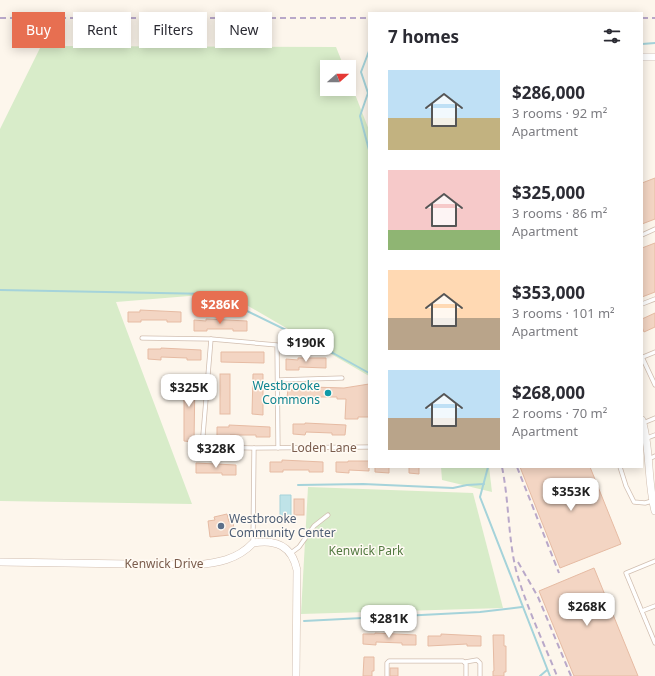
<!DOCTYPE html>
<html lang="en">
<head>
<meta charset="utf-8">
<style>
  :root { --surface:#fff; --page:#f7f7f7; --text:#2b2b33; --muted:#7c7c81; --accent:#e76f51 }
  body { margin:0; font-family:"Noto Sans",sans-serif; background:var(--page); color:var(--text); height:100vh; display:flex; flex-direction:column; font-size:15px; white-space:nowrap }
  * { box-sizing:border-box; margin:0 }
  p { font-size:13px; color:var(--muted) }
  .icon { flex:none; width:22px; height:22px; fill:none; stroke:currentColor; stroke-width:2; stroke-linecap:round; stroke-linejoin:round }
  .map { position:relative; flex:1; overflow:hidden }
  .side { position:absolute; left:368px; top:12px; width:275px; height:456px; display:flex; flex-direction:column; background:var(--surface); border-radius:0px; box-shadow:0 2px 10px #0003 }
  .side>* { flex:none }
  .banner { position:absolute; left:12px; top:12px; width:296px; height:36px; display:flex; gap:8px }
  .needle { width:26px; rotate:69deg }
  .buttons { position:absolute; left:320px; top:60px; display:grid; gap:8px }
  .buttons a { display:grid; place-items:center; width:36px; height:36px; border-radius:0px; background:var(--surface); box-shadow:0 2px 10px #0003; font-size:20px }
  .price { position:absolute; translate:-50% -34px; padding:0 9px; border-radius:8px; background:#fff; color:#222; font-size:13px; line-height:26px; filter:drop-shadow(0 1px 2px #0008) }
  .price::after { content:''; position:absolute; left:50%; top:24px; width:12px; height:9px; margin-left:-6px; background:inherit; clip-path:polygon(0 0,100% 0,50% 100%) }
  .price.active { background:var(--accent); color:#fff }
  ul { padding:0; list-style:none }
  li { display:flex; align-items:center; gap:12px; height:100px; padding:0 20px }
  li span { display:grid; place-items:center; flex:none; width:112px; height:80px; border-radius:0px; color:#555 }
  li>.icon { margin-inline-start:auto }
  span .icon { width:48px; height:48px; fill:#fffc; stroke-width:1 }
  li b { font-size:17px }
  h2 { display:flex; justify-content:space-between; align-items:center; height:48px; padding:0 20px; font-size:17px }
  .tag { padding:0 14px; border-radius:0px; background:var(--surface); box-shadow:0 2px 10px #0003; font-size:14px; line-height:36px }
  .tag.active { background:var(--accent); color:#fff }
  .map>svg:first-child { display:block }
  .green { fill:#d8ecc9 }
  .water { fill:#bfe3e8; stroke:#a5d3da }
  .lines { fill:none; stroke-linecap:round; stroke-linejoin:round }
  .stream { stroke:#a5d3da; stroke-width:2 }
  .building { fill:#f3d5c3; stroke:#e6bba3 }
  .lane-casing { stroke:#d1beb0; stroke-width:5 }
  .street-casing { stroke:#d1beb0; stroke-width:8 }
  .lane { stroke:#fff; stroke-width:3.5 }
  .street { stroke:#fff; stroke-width:7 }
  .rail { stroke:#b9a8c9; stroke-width:2; stroke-dasharray:6 4; stroke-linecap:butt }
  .culture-dot { fill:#0f9aa8; stroke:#fffaf3; stroke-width:1.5 }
  .service-dot { fill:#5c6f8a; stroke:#fffaf3; stroke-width:1.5 }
  .labels { text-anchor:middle; stroke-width:3; stroke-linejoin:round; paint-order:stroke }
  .culture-label { font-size:12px; fill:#0d838f; stroke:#fffaf3; text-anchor:end }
  .street-label { font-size:12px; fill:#7a5c4d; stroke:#fffaf3 }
  .service-label { font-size:12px; fill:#4e5e75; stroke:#fffaf3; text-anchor:start }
  .park-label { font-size:12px; fill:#537a41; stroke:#fffaf3 }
</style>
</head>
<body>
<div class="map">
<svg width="655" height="676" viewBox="0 0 655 676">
  <rect width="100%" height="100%" fill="#fdf6ec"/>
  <g class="green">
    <polygon points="41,46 336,47 344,67 327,67 327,89 349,89 349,79 369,130 369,376 226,293 116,302 192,504 0,501 0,129"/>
    <polygon points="441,467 489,467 492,492 442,480"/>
    <polygon points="308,487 473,493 503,608 301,614"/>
  </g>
  <polygon class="water" points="280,495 291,495 291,519 278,519 280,517"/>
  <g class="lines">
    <g class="stream">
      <polyline points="642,44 655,43"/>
      <polyline points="369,51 361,72 368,93 360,116 369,150"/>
      <polyline points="0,290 212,294 333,353 369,373"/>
      <polyline points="488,467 480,497 550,676"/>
      <polyline points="298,485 363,484 453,488 467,485 484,484"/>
      <polyline points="304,621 480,612 522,607"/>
      <polyline points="540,676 547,670"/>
    </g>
  </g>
  <g class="building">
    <polygon points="655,178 655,219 642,224 642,183"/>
    <polygon points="655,243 655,292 642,297 642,248"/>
    <polygon points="140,310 181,312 181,322 167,322 167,320 141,320 141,322 128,322 128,312 140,312"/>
    <polygon points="655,313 655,327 644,332 642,327 642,319"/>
    <polygon points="206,319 247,321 247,331 233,331 233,329 207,329 207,331 194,331 194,320 206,321"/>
    <polygon points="161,348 201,350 201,360 187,360 187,358 161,357 161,360 148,359 148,349 161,349"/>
    <polygon points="221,352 264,352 264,363 221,362"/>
    <polygon points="298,358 326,358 326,368 299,367 299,370 286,370 286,359 298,360"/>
    <rect x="220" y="374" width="10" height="40"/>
    <polygon points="253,374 263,374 263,415 252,414"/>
    <polygon points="195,376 194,442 184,441 184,402 182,378"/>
    <polygon points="369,384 369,417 358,417 358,419 345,419 346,399 337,399 337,397 311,397 311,399 286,404 288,390 311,389 311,387 344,388"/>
    <polygon points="305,423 346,425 345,435 332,435 332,433 306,432 305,435 293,434 293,424 305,424"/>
    <polygon points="229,425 270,427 270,437 256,437 256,435 230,435 230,437 217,437 217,427 229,427"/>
    <polygon points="282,460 323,462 323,472 309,472 309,470 283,470 283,472 270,472 270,462 282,462"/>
    <polygon points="348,461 369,461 369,471 349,470 349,473 336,472 336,462 348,462"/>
    <polygon points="196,463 236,465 236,475 222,475 222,473 196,473"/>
    <polygon points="375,467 389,467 389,473 375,472"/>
    <polygon points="409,467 419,467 419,474 409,473"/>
    <polygon points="520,467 590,467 621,544 560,568"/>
    <rect x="294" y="499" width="10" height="16"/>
    <polygon points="227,514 229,522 233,521 234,530 230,531 230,535 210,537 208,521 215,520 214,517"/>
    <polygon points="594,568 638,676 574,676 539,591"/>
    <polygon points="375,633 416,635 416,645 402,645 402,643 376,642 376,645 363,644 363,634 375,634"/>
    <polygon points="441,634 481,636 481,646 467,646 467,644 428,646 428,636 441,636"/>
    <polygon points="493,635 504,635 504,646 506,646 506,672 504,672 504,676 493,676 493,671 494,671"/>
    <polygon points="364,657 374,657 374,671 372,671 372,676 363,676"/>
    <rect x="390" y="668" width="8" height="8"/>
  </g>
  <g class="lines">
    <g class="lane-casing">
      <g id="lane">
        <polyline points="642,235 655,229"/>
        <polyline points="642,304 655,299"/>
        <polyline points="142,338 211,339"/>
        <polyline points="642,357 655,385"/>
        <polyline points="643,357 655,352"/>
        <polyline points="278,380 342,378"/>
        <polyline points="643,423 655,418"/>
        <polyline points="647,438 655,435"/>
        <polyline points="254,448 202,447 211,339 277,345 278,448"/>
        <polyline points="649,459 655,456"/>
        <polyline points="620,467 626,486 634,502 645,503 652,501"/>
        <polyline points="253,543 254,448 369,447"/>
        <polyline points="291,553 299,547 314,526 328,515"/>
        <polyline points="655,561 626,573 655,643"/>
        <polyline points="642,611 655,606"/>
        <polyline points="465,662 477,660 480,663 480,676"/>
        <polyline points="387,676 387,663 389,661 463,661 466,664 466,676"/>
      </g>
    </g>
    <g class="street-casing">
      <g id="street">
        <polyline points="642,57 655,57"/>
        <path d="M 642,420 C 651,450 647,481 655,511"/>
        <path d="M 0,562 L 195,565 C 217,563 237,560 253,543 C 276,539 292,546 297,570 L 296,676"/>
      </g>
    </g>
    <use href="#lane" class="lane"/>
    <use href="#street" class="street"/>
    <g class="rail">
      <polyline points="0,18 369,18"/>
      <polyline points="642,18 655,18"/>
      <path d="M 502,467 C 509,501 508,537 516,570 C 526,606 543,641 557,676"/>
      <polyline points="517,467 559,573"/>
      <polyline points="518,562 538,597 571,676"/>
    </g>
  </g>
  <circle class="culture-dot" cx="328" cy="393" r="4"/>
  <circle class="service-dot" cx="221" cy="526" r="4"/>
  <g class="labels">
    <g class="culture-label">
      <text x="320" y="390">Westbrooke<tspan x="320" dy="14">Commons</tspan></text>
    </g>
    <g class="street-label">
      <text x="324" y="452">Loden Lane</text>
      <text x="164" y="568">Kenwick Drive</text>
    </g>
    <g class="service-label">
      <text x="229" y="523">Westbrooke<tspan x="229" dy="14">Community Center</tspan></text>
    </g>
    <g class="park-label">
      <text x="366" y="555">Kenwick Park</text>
    </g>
  </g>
</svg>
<div class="buttons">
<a><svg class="needle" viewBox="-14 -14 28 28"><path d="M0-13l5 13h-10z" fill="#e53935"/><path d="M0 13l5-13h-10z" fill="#7c7c81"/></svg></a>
</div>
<b class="price active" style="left:220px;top:325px">$286K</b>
<b class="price" style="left:306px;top:363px">$190K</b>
<b class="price" style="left:189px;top:408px">$325K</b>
<b class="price" style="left:216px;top:469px">$328K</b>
<b class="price" style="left:571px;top:512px">$353K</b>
<b class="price" style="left:587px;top:627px">$268K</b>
<b class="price" style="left:389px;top:639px">$281K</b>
<div class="banner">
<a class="tag active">Buy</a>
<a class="tag">Rent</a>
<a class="tag">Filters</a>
<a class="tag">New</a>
</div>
<section class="side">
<h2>7 homes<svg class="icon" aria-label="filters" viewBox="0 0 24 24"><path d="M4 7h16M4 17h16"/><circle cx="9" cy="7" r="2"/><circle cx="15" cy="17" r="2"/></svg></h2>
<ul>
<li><span style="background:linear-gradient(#bfe0f5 60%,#c2b280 0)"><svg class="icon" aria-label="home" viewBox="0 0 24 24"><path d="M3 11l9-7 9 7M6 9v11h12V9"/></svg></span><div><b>$286,000</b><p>3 rooms · 92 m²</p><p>Apartment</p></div></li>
<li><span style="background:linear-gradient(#f6c9c9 75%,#8fb573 0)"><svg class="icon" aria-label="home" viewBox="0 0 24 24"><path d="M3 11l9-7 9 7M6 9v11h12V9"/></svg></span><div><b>$325,000</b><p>3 rooms · 86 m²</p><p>Apartment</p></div></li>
<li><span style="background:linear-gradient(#ffd9b3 60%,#b9a48a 0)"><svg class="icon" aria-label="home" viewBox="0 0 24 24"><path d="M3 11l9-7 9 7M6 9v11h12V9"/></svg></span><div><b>$353,000</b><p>3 rooms · 101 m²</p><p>Apartment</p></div></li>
<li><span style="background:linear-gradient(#bfe0f5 60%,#b9a48a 0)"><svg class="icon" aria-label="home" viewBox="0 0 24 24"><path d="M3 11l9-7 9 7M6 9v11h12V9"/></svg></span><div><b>$268,000</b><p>2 rooms · 70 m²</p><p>Apartment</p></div></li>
</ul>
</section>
</div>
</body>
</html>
